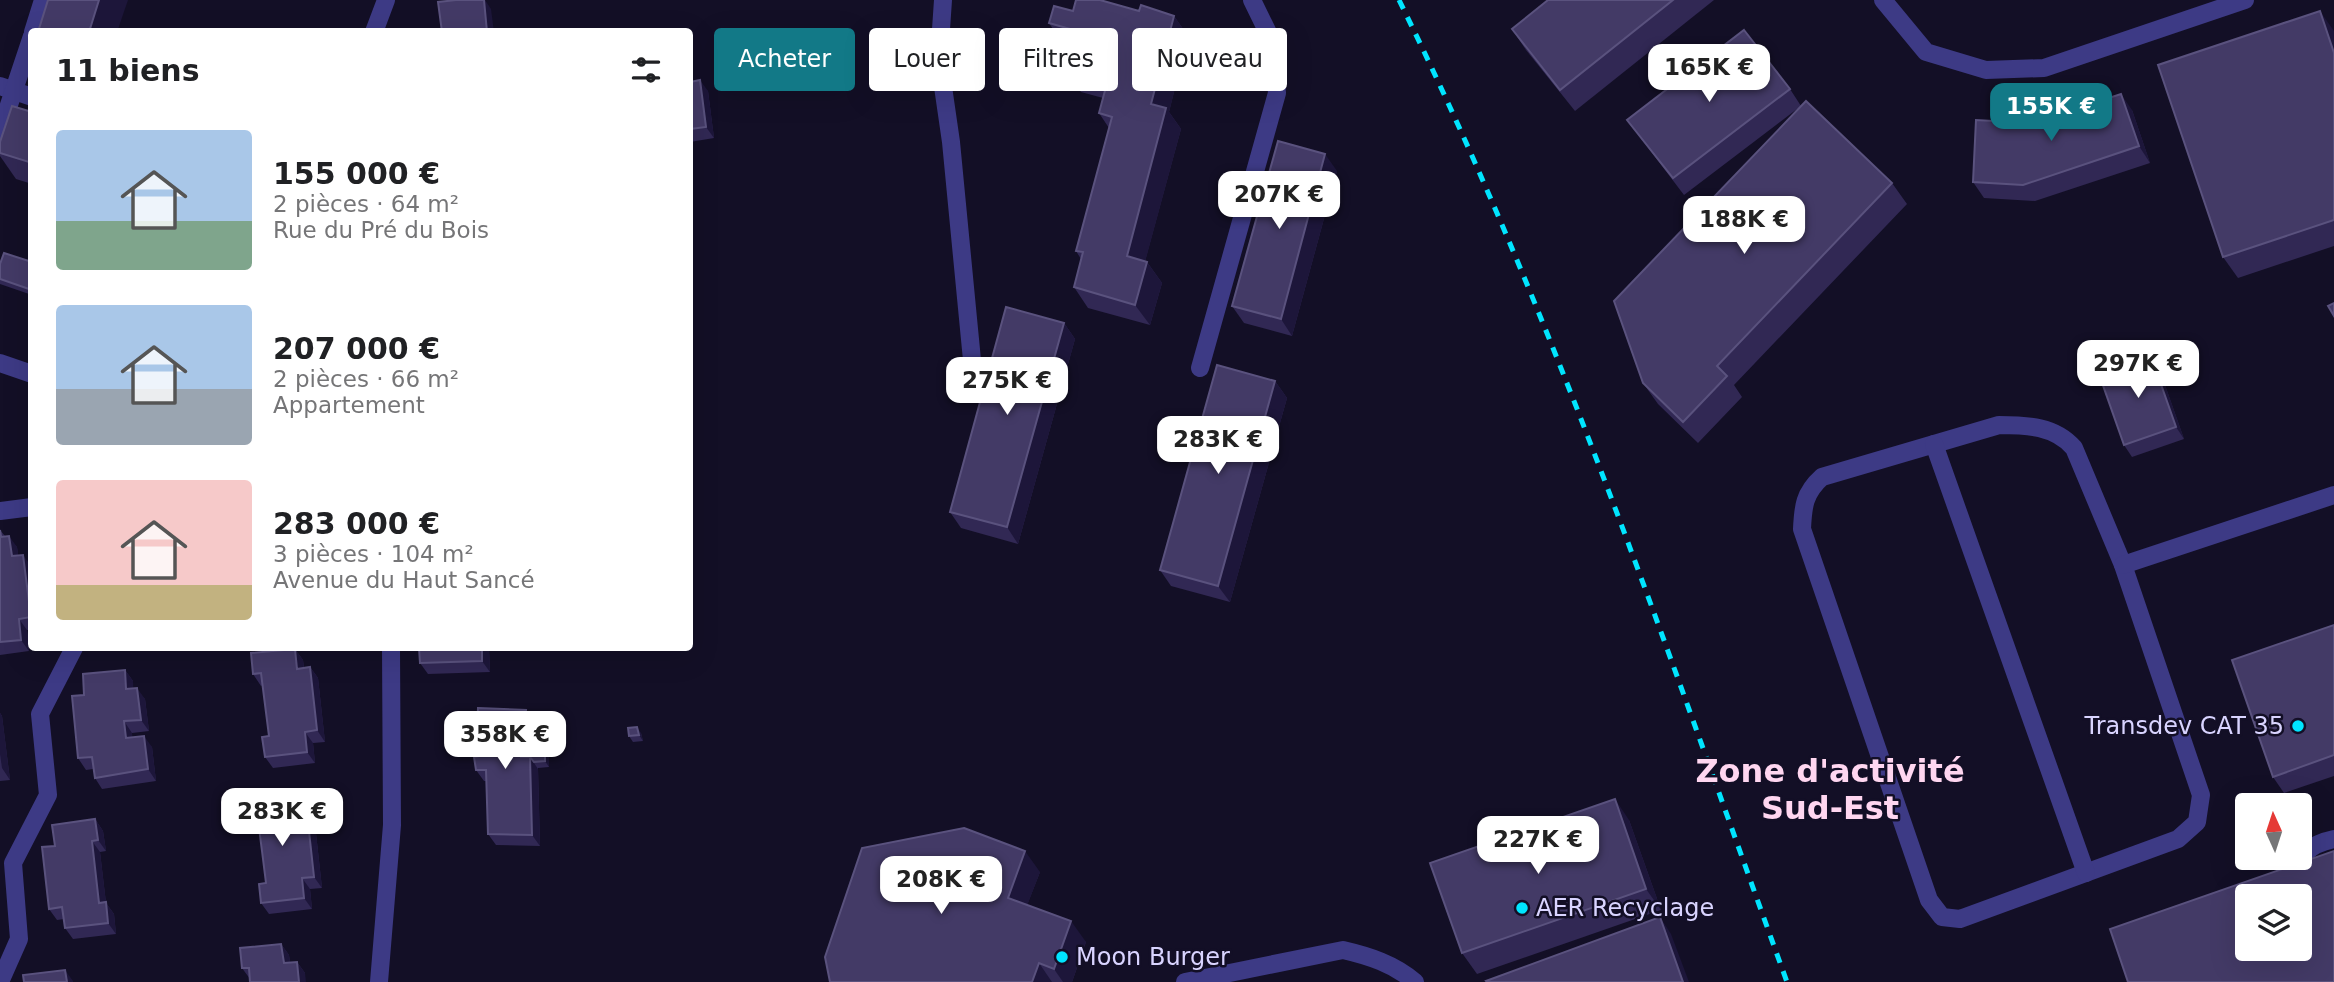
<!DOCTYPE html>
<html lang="fr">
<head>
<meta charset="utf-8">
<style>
  :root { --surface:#fff; --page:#f6f6f6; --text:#202124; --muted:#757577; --accent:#127987 }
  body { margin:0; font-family:"DejaVu Sans",sans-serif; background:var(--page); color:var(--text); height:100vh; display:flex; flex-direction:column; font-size:26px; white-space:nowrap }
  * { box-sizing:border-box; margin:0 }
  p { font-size:23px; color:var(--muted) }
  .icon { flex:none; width:38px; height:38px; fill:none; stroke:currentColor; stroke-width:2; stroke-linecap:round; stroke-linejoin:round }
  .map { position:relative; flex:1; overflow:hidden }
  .panel { position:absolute; left:28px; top:28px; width:665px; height:623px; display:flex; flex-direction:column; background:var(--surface); border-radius:7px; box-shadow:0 7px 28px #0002 }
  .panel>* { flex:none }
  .banner { position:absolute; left:714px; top:28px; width:665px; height:63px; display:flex; gap:14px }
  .needle { width:46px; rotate:357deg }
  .tools { position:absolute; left:2235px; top:793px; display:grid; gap:14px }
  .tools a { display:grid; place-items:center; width:77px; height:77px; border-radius:7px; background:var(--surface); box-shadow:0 7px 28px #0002; font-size:35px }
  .price { position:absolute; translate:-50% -60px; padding:0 16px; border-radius:14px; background:#fff; color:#222; font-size:23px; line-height:46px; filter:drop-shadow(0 2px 4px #0008) }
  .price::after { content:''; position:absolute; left:50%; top:42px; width:21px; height:16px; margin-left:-10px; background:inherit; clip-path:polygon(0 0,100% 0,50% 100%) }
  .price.active { background:var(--accent); color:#fff }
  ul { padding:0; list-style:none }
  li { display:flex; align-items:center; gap:21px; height:175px; padding:0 28px }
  li span { display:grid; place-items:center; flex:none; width:196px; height:140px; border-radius:7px; color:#555 }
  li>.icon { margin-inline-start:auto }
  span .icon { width:84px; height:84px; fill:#fffc; stroke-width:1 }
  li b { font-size:30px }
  h2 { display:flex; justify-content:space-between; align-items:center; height:84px; padding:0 28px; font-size:30px }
  .pill { padding:0 24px; border-radius:7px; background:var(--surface); box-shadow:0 7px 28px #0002; font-size:24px; line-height:63px }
  .pill.active { background:var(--accent); color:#fff }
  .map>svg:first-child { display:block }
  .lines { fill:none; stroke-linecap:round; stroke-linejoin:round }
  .lane { stroke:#3d3a85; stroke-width:18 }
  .street { stroke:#3d3a85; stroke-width:18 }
  .rail { stroke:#00e5ff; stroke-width:5; stroke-dasharray:10 9; stroke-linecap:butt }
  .wall { fill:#312854 }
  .shaded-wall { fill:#1d163a }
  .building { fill:#433a66; stroke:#5a527e; stroke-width:2; fill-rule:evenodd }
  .poi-dot { fill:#00e5ff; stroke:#130f26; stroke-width:2.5 }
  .labels { text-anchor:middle; stroke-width:5; stroke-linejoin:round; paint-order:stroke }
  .poi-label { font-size:24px; fill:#d9d4ff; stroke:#130f26; text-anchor:start }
  .district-label { font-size:32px; font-weight:bold; fill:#ffd6f0; stroke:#130f26 }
</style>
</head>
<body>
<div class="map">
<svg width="2334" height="982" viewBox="0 0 2334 982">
  <rect width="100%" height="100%" fill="#130f26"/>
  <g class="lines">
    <g class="lane">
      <polyline points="943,0 939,59 951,142 972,360"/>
      <polyline points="33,32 43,0"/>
      <polyline points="0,86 32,97"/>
      <polyline points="0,132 32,36"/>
      <polyline points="0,363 32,374"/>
      <polyline points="1200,368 1277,93 1273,43 1252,0"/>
      <path d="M 1999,425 C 2027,425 2055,426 2074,448 L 2123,565 L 2201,795 L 2197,822 L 2178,839 L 1960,919 L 1942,917 L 1929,900 L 1802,529 C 1803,507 1804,493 1822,477 Z"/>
      <polyline points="1934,444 2086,873"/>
      <polyline points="2123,565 2334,495"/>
      <path d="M 2294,881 C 2297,856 2309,844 2334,839"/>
    </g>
    <g class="street">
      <polyline points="1883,0 1926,52 1986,70 2044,68 2245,0"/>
      <polyline points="374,32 386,0"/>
      <polyline points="0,511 32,507"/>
      <polyline points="0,982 19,939 13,863 48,795 40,714 74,648"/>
      <polyline points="379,982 392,825 391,648"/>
      <path d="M 1185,982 L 1343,950 C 1369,956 1394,964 1415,982"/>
    </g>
    <path class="rail" d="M 1399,0 C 1555,316 1667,651 1787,982"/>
  </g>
  <g class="wall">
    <polygon points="1548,0 1714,0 1575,111 1526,50 1512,29"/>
    <polygon points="1073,11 1139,11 1174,16 1188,36 1169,112 1181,129 1145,261 1147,262 1162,283 1150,325 1088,308 1074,287 1081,259 1076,251 1109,128 1099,113 1103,98 1081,92 1066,72 1073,46 1063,44 1049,23"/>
    <polygon points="2334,31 2334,246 2238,278 2223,257"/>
    <polygon points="690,82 708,91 714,138 690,142"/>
    <polygon points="1790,89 1801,106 1892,183 1907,204 1734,385 1742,397 1698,443 1658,404 1643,383 1801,106 1684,195 1627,120"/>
    <polygon points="2132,110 2150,163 2035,201 1984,198 1973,182 2012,122 2038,113 2043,119"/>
    <polygon points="32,112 32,184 16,179 0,156 0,142"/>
    <polygon points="1337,171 1292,336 1244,323 1232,306"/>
    <polygon points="32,262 32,295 0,284 0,264"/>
    <polygon points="1064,323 1075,339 1018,544 961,528 950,512"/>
    <polygon points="2159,368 2184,439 2132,457 2124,445"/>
    <polygon points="1275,381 1287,398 1230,602 1171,586 1160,570"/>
    <polygon points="0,530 5,536 17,547 18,555 31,566 32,630 27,630 29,651 0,655"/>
    <polygon points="2334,625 2334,776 2284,793 2273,777"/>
    <polygon points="419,648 489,648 490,672 428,674 420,663"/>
    <polygon points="295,649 303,660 304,668 310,667 318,678 325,742 313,743 315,763 273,768 265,757 269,736 263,685 261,686 253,674"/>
    <polygon points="125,670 133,681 133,688 145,699 149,731 132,733 132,737 152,747 156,781 102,789 95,778 93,769 86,770 78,758 84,695"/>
    <polygon points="0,713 2,716 10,780 0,781"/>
    <polygon points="534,721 532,737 545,742 549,748 549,767 538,768 540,846 496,845 488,834 487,781 484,781 476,770 480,756 481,737 477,732"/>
    <polygon points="641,733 643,741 633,742 629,736"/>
    <polygon points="291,794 298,806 300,814 315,824 322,888 310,889 312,909 269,914 261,903 266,883 260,832 258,832 250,821"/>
    <polygon points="95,819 103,831 106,851 100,852 106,903 114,914 116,934 73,939 65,928 64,919 57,920 49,909 55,846"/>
    <polygon points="1629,820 1661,910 1477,974 1462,953"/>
    <polygon points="1040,872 1027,905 1086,942 1072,982 830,982"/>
    <polygon points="281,944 289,955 290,962 297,962 305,973 250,979 242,968"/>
  </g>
  <g class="shaded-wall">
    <polygon points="99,0 128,0 117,32 89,32"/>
    <polygon points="484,0 485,0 491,9 494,32 487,32"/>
    <polygon points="2320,11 2334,31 2334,53"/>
    <polygon points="1174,16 1188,36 1169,112 1181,129 1141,277 1127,256 1151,104"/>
    <polygon points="700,80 708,91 714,138 706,127"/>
    <polygon points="2121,94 2132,110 2150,163 2139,146"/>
    <polygon points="1325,154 1337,171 1292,336 1281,319"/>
    <polygon points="1147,262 1162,283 1150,325 1135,305"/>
    <polygon points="1064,323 1075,339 1018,544 1007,527"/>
    <polygon points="2151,356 2159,368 2184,439 2176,427"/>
    <polygon points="1275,381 1287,398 1230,602 1218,586"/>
    <polygon points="9,536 17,547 20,567 12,556"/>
    <polygon points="23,555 31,566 32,618 31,617"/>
    <polygon points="19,619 27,630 29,651 21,640"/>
    <polygon points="482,648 489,648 490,672 482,661"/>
    <polygon points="295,649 303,660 305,680 297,669"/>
    <polygon points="310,667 318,678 325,742 317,730"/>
    <polygon points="125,670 133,681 134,700 126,689"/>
    <polygon points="137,688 145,699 149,731 141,720"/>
    <polygon points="526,710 534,721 530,762 521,757"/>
    <polygon points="0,713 2,716 10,780 2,768 0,754"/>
    <polygon points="124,721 132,733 134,750 126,738"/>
    <polygon points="637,727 641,733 643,741 639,735"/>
    <polygon points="305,732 313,743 315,763 307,752"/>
    <polygon points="144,736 152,747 156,781 148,769"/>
    <polygon points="545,742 549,748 549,767 545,761"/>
    <polygon points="530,757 538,769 540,846 532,835"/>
    <polygon points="291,794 298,806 301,826 293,815"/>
    <polygon points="1615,799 1629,820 1661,910 1646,889"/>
    <polygon points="307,813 315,824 322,888 314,877"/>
    <polygon points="95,819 103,831 106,851 98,840"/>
    <polygon points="92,841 100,852 106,903 114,914 116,934 108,923 99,903"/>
    <polygon points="1025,851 1040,872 1022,919 1008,898"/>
    <polygon points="302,878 310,889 312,909 304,898"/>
    <polygon points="1660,917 1671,934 1689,982 1683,982"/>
    <polygon points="1071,921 1086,942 1072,982 1063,982 1054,969"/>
    <polygon points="281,944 289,955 292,975 284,963"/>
    <polygon points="297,962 305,973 306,982 299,982"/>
    <polygon points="1039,963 1052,982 1032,982"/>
    <polygon points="65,970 73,981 73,982 67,982"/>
  </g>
  <g class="building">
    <polygon points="48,0 99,0 89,32 38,32"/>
    <polygon points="456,0 484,0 487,32 442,32 438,2"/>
    <polygon points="1076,0 1100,0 1139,11 1141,5 1174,16 1151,104 1166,108 1127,256 1147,262 1135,305 1074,287 1083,252 1076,251 1112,117 1099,113 1107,83 1066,72 1077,31 1049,23 1054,6 1073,11"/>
    <polygon points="1548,0 1673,0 1560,90 1512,29"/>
    <polygon points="2320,11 2334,53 2334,220 2223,257 2158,65"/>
    <polygon points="1744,30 1790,89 1673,178 1627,120"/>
    <polygon points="700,80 706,127 690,129 690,82"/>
    <polygon points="2121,94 2139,146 2023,185 1973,182 1976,120 2012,122 2038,113 2041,120"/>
    <polygon points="1806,101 1892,183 1717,366 1727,376 1683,422 1643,383 1614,301"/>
    <polygon points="12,106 32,112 32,163 0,153 0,142"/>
    <polygon points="1278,141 1325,154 1281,319 1232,306"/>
    <polygon points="4,253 32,262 32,290 0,279 0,264"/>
    <polygon points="2334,303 2334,316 2328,306"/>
    <polygon points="1006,307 1064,323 1007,527 950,512"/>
    <polygon points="2151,356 2176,427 2124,445 2099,374"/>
    <polygon points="1217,365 1275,381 1218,586 1160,570"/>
    <polygon points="0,530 1,537 9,536 12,556 23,555 31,617 19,619 21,640 0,642"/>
    <polygon points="2334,625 2334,755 2273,777 2232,660"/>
    <polygon points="419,648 482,648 482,661 420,663"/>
    <polygon points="295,649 297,669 310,667 317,730 305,732 307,752 265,757 262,737 269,736 261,673 253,674 251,653"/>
    <polygon points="125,670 126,689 137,688 141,720 124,721 126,738 144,736 148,769 95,778 92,757 78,758 72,696 84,695 83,674"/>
    <polygon points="478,708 526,710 521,757 530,757 532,835 488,834 486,770 476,770 474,757 480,756 481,738 484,739 485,731 477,732"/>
    <polygon points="637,727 639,735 629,736 628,728"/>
    <polygon points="540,737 545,742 545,761 534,762 530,757 525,757 525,738"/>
    <polygon points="291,794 293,815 307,813 314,877 302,878 304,898 261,903 259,884 266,883 262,851 258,820 250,821 247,800"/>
    <polygon points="1615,799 1646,889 1462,953 1430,863"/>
    <polygon points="95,819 98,840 92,841 99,903 106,902 108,923 65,928 62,907 49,909 42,847 55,846 52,825"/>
    <polygon points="964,828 1025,851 1008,898 1071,921 1054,969 1039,963 1032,982 830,982 825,957 862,848"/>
    <path d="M 2334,851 L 2334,982 L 2128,982 L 2110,929 ZM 2247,896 L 2300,896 L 2300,948 L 2247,948 Z"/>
    <polygon points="1660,917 1683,982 1487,982 1486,981"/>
    <polygon points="281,944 284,963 297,962 299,982 250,982 249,968 242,968 240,948"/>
    <polygon points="65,970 67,982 24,982 23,975"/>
  </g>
  <g class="poi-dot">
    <circle cx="2298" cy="726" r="7"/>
    <circle cx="1522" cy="908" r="7"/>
    <circle cx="1062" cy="957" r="7"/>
  </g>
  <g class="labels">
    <g class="poi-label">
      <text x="2284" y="734" text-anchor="end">Transdev CAT 35</text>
      <text x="1536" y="916">AER Recyclage</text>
      <text x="1076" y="965">Moon Burger</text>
    </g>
    <g class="district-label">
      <text x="1830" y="782">Zone d'activité<tspan x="1830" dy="37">Sud-Est</tspan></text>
    </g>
  </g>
</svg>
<div class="tools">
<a><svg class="needle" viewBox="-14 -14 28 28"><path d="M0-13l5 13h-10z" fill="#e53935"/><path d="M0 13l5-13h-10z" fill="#757577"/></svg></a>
<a><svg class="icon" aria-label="layers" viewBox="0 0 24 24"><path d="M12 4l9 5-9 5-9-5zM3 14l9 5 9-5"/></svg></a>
</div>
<b class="price" style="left:1709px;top:104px">165K €</b>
<b class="price active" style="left:2051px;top:143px">155K €</b>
<b class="price" style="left:1279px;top:231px">207K €</b>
<b class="price" style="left:1744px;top:256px">188K €</b>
<b class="price" style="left:2138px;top:400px">297K €</b>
<b class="price" style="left:1007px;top:417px">275K €</b>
<b class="price" style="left:1218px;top:476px">283K €</b>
<b class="price" style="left:505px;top:771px">358K €</b>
<b class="price" style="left:282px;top:848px">283K €</b>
<b class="price" style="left:1538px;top:876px">227K €</b>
<b class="price" style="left:941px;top:916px">208K €</b>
<div class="banner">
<a class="pill active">Acheter</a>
<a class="pill">Louer</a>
<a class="pill">Filtres</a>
<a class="pill">Nouveau</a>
</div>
<section class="panel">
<h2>11 biens<svg class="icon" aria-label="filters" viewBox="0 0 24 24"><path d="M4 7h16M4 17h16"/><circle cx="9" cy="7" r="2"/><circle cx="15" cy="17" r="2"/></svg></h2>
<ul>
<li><span style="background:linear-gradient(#a9c7e8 65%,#7fa58c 0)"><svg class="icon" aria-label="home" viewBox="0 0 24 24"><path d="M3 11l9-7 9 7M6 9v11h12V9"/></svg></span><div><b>155 000 €</b><p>2 pièces · 64 m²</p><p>Rue du Pré du Bois</p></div></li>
<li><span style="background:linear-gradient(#a9c7e8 60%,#9aa5b1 0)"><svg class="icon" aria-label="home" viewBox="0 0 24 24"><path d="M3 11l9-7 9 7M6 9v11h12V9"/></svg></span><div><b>207 000 €</b><p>2 pièces · 66 m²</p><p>Appartement</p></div></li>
<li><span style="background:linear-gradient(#f6c9c9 75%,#c2b280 0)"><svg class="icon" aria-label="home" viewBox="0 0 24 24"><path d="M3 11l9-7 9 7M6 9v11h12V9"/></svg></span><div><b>283 000 €</b><p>3 pièces · 104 m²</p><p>Avenue du Haut Sancé</p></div></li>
</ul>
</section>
</div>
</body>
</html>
